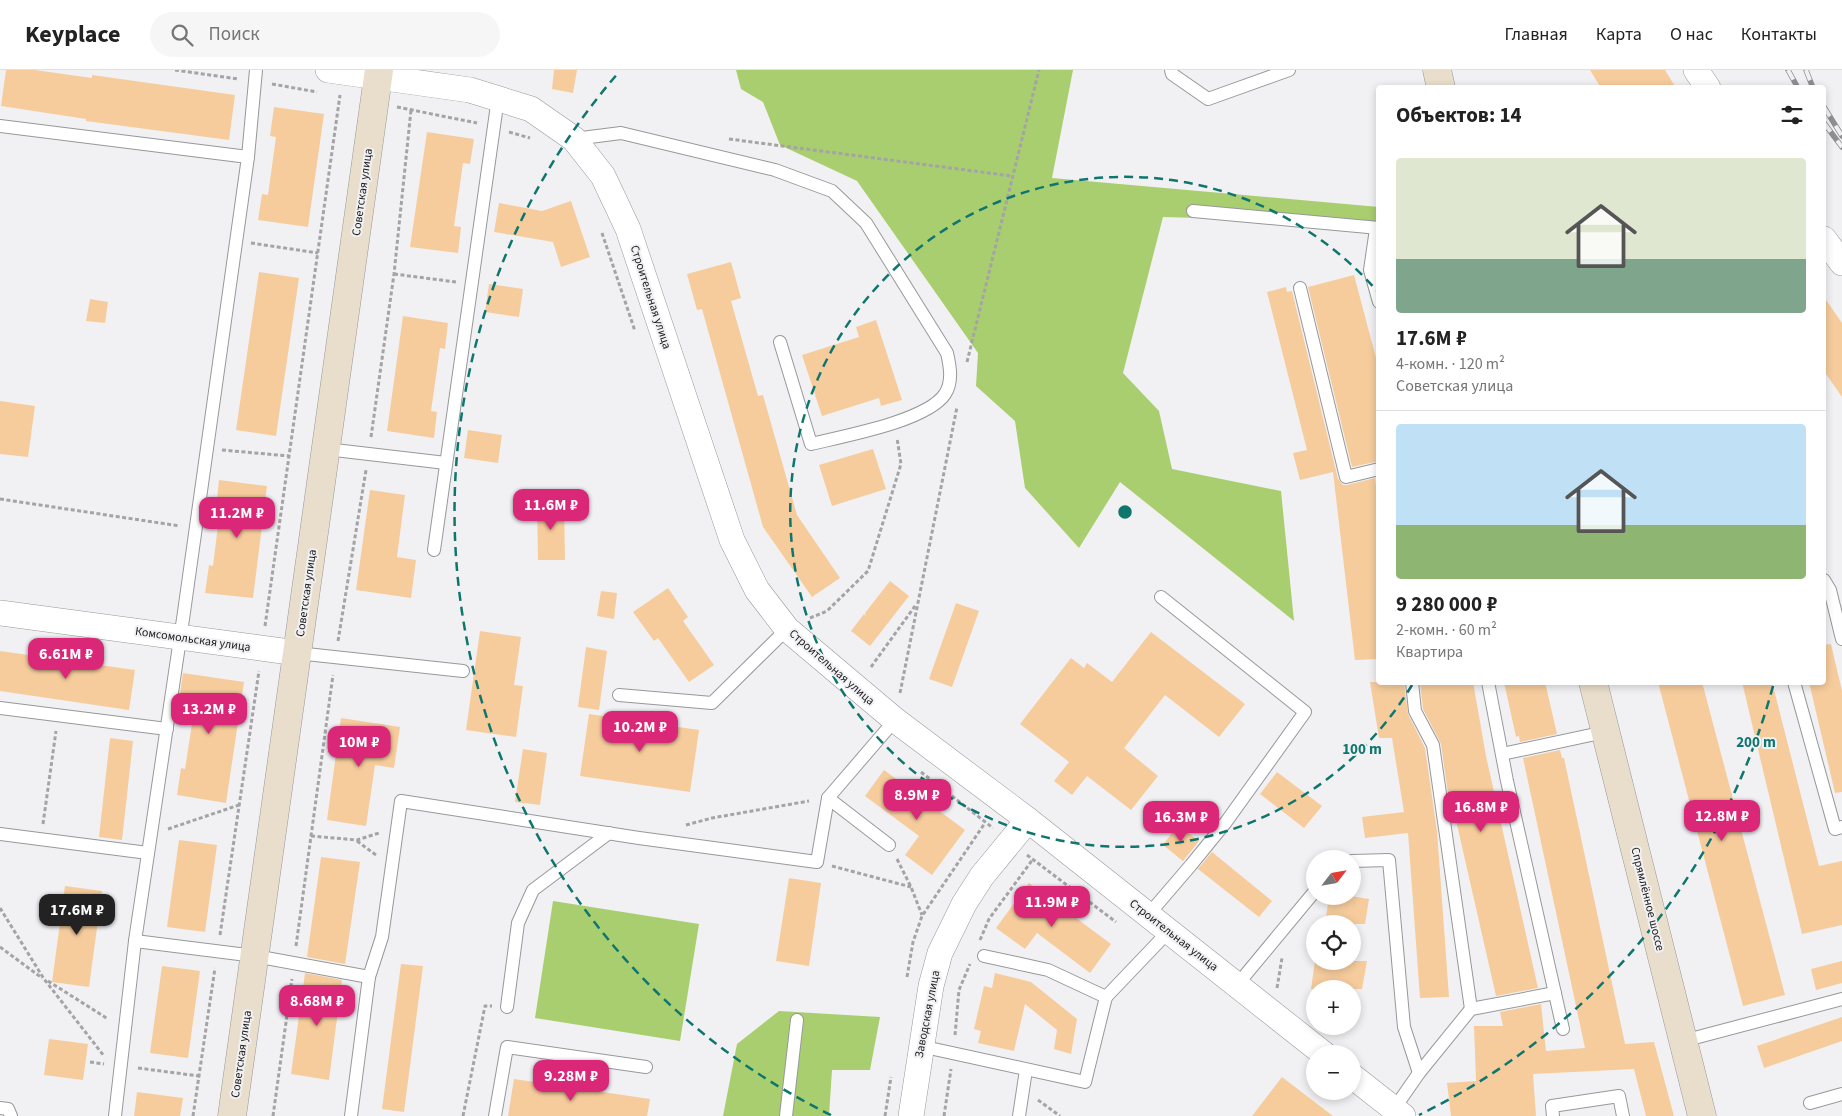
<!DOCTYPE html>
<html lang="ru">
<head>
<meta charset="utf-8">
<style>
  :root { --surface:#fff; --page:#f6f6f6; --text:#222; --muted:#767676; --line:#e0e0e0; --accent:#db2777 }
  body { margin:0; font-family:"Source Sans 3",sans-serif; background:var(--page); color:var(--text); height:100vh; display:flex; flex-direction:column; font-size:19px; white-space:nowrap }
  * { box-sizing:border-box; margin:0 }
  p { font-size:16px; color:var(--muted) }
  .icon { flex:none; width:28px; height:28px; fill:none; stroke:currentColor; stroke-width:2; stroke-linecap:round; stroke-linejoin:round }
  .map { position:relative; flex:1; overflow:hidden }
  .drawer { position:absolute; left:1376px; top:15px; width:450px; height:600px; display:flex; flex-direction:column; background:var(--surface); border-radius:5px; box-shadow:0 2px 8px #0003 }
  .drawer>* { flex:none }
  .needle { width:32px; rotate:59deg }
  .buttons { position:absolute; left:1306px; top:780px; display:grid; gap:10px }
  .buttons a { display:grid; place-items:center; width:55px; height:55px; border-radius:50%; background:var(--surface); box-shadow:0 2px 8px #0003; font-size:25px }
  .price { position:absolute; translate:-50% -42px; padding:0 11px; border-radius:10px; background:var(--accent); color:#fff; font-size:16px; line-height:32px; filter:drop-shadow(0 1px 2px #0008) }
  .price::after { content:''; position:absolute; left:50%; top:30px; width:15px; height:11px; margin-left:-8px; background:inherit; clip-path:polygon(0 0,100% 0,50% 100%) }
  .price.selected { background:#222; color:#fff }
  ul { padding:0; list-style:none }
  li { display:grid; align-content:center; gap:10px; height:265px; padding:0 20px }
  li+li { border-top:1px solid var(--line) }
  li span { display:grid; place-items:center; height:155px; border-radius:5px; color:#555 }
  li>.icon { margin-inline-start:auto }
  span .icon { width:90px; height:90px; fill:#fffc; stroke-width:1 }
  li b { font-size:21px }
  h2 { display:flex; justify-content:space-between; align-items:center; height:60px; padding:0 20px; font-size:21px }
  header { display:flex; align-items:center; gap:30px; box-sizing:border-box; height:70px; padding:0 25px; background:var(--surface); border-bottom:1px solid var(--line) }
  header strong { font-size:24px }
  nav { display:flex; gap:28px; margin-inline-start:auto; font-size:18px }
  .search { width:350px; height:45px; background:var(--page); display:flex; align-items:center; gap:12px; box-sizing:border-box; padding:0 18px; border-radius:28px; color:var(--muted); font-size:19px }
  .map>svg:first-child { display:block }
  .forest { fill:#a9ce6f }
  .building { fill:#f6cc9d }
  .lines { fill:none; stroke-linecap:round; stroke-linejoin:round }
  .lane-casing { stroke:#97989a; stroke-width:14 }
  .street-casing { stroke:#97989a; stroke-width:26 }
  .secondary-casing { stroke:#97989a; stroke-width:29 }
  .path { stroke:#a4a4a6; stroke-width:3; stroke-dasharray:4 2.5; stroke-linecap:butt }
  .lane { stroke:#fff; stroke-width:12 }
  .street { stroke:#fff; stroke-width:25 }
  .secondary { stroke:#e9ddcb; stroke-width:28 }
  .rail-casing { stroke:#8f8f91; stroke-width:5.5 }
  .rail { stroke:#f1f1f4; stroke-width:4; stroke-dasharray:11; stroke-linecap:butt }
  .ring { fill:none; stroke:#0f766e; stroke-width:2.5; stroke-dasharray:9 6 }
  .labels { text-anchor:middle; stroke-width:4; stroke-linejoin:round; paint-order:stroke }
  .street-label { font-size:12px; fill:#212122; stroke:#f1f1f4 }
  .centre { fill:#0f766e; stroke:#f1f1f4; stroke-width:2.5 }
  .ring-label { font-size:15px; text-anchor:middle; font-weight:bold; fill:#0f766e; stroke:#f1f1f4; stroke-width:4; stroke-linejoin:round; paint-order:stroke }
</style>
</head>
<body>
<header>
<strong>Keyplace</strong>
<div class="search"><svg class="icon" aria-label="search" viewBox="0 0 24 24"><circle cx="10" cy="10" r="6"/><path d="M15 15l6 6"/></svg>Поиск</div>
<nav><a>Главная</a><a>Карта</a><a>О нас</a><a>Контакты</a></nav>
</header>
<div class="map">
<svg width="1842" height="1046" viewBox="0 0 1842 1046">
  <rect width="100%" height="100%" fill="#f1f1f4"/>
  <g class="forest">
    <polygon points="736,0 1073,0 1052,108 1379,137 1379,153 1163,147 1123,303 1159,341 1172,399 1281,421 1294,551 1120,412 1079,478 1025,418 1015,351 976,316 978,283 857,111 780,75 763,32 741,19"/>
    <polygon points="553,831 699,854 680,971 535,948"/>
    <polygon points="779,941 880,947 870,1000 832,1000 829,1046 723,1046 737,974"/>
  </g>
  <g class="building">
    <polygon points="6,0 35,0 92,8 92,5 235,25 229,70 86,51 86,49 1,36"/>
    <polygon points="554,0 577,0 573,23 552,19"/>
    <polygon points="1590,0 1665,0 1676,18 1601,18"/>
    <polygon points="274,37 324,44 308,157 258,150 262,124 268,125 276,67 270,66"/>
    <polygon points="427,62 474,69 470,94 463,93 454,156 461,157 458,183 410,177"/>
    <polygon points="571,131 590,187 561,197 553,172 494,162 499,133 542,141"/>
    <polygon points="731,192 741,228 731,231 758,326 763,325 797,445 840,508 812,527 763,457 702,239 697,240 687,204"/>
    <polygon points="259,202 299,208 276,366 236,360"/>
    <polygon points="1354,205 1379,299 1379,391 1352,397 1308,217"/>
    <polygon points="489,214 523,219 519,247 485,242"/>
    <polygon points="1286,217 1287,222 1292,221 1338,409 1343,415 1347,415 1375,408 1379,440 1379,589 1355,590 1333,402 1300,410 1293,383 1307,380 1267,222"/>
    <polygon points="1824,227 1842,253 1842,327 1824,301"/>
    <polygon points="90,229 108,232 105,253 86,251"/>
    <polygon points="403,246 448,253 445,279 440,278 431,341 437,342 434,368 387,361"/>
    <polygon points="876,250 902,330 881,336 879,328 822,346 802,285 859,267 856,257"/>
    <polygon points="0,331 35,336 28,387 0,384"/>
    <polygon points="468,360 502,365 498,393 464,388"/>
    <polygon points="873,379 886,419 832,436 819,395"/>
    <polygon points="219,410 267,416 253,528 205,523 209,495 213,496 220,439 216,438"/>
    <polygon points="370,420 405,425 397,487 416,490 411,528 356,520"/>
    <polygon points="537,432 564,432 565,490 538,490"/>
    <polygon points="890,511 909,526 870,576 851,561 864,544 866,546 865,543"/>
    <polygon points="668,518 688,547 683,551 714,595 689,612 658,568 654,571 633,542"/>
    <polygon points="601,521 617,523 614,549 597,546"/>
    <polygon points="956,533 979,541 952,617 929,609"/>
    <polygon points="480,561 521,567 514,615 523,616 516,667 466,660"/>
    <polygon points="1151,562 1245,634 1219,667 1165,625 1124,678 1158,706 1131,740 1087,706 1072,725 1054,711 1069,692 1020,654 1071,588 1084,598 1087,593 1112,612"/>
    <polygon points="1831,574 1842,621 1842,722 1835,723 1809,612 1824,612 1824,575"/>
    <polygon points="586,577 607,581 599,640 578,637"/>
    <polygon points="0,581 135,600 129,640 0,621"/>
    <polygon points="183,603 244,612 226,733 177,725 181,698 185,699 193,647 177,645"/>
    <polygon points="1370,612 1404,612 1408,644 1425,678 1437,761 1449,927 1420,928 1408,763 1365,768 1362,747 1404,742 1392,668 1379,668"/>
    <polygon points="1420,612 1473,612 1486,686 1538,918 1496,926 1450,724 1448,724 1441,674 1423,639"/>
    <polygon points="1504,612 1545,612 1557,664 1520,672 1519,666 1516,667"/>
    <polygon points="1658,612 1702,612 1785,925 1743,936"/>
    <polygon points="1742,612 1772,612 1819,796 1842,791 1842,855 1802,864"/>
    <polygon points="589,644 699,660 690,722 580,706"/>
    <polygon points="341,648 400,657 394,698 375,695 366,756 327,750"/>
    <polygon points="110,668 133,671 122,770 99,767"/>
    <polygon points="523,679 547,683 540,735 515,732"/>
    <polygon points="1560,680 1562,688 1564,688 1625,974 1654,972 1674,1046 1646,1046 1634,999 1533,1004 1536,1046 1451,1046 1447,1013 1476,1011 1474,956 1503,956 1500,942 1541,934 1546,981 1585,978 1523,688"/>
    <polygon points="884,700 965,760 932,805 905,785 919,766 865,726"/>
    <polygon points="1277,702 1322,736 1304,758 1260,724"/>
    <polygon points="1178,755 1199,771 1183,791 1163,775"/>
    <polygon points="179,770 217,775 205,862 167,857"/>
    <polygon points="1212,782 1272,831 1259,847 1198,799"/>
    <polygon points="321,787 360,792 345,894 307,887"/>
    <polygon points="789,808 821,813 809,896 776,891"/>
    <polygon points="1029,813 1111,874 1090,903 1037,863 1025,879 996,858"/>
    <polygon points="65,816 102,821 89,917 52,912"/>
    <polygon points="1329,826 1351,826 1369,829 1365,854 1325,854"/>
    <polygon points="1315,891 1367,891 1362,919 1311,919"/>
    <polygon points="1842,891 1842,913 1816,920 1811,899"/>
    <polygon points="401,894 423,896 404,1042 382,1039"/>
    <polygon points="162,896 200,901 188,988 150,983"/>
    <polygon points="305,903 342,910 329,1010 291,1004"/>
    <polygon points="995,903 1031,912 1077,949 1071,984 1054,979 1057,960 1025,934 1014,981 978,973 981,961 974,959 984,916 992,918"/>
    <polygon points="1842,947 1842,971 1764,998 1757,976"/>
    <polygon points="49,969 88,974 83,1010 44,1005"/>
    <polygon points="1282,1007 1333,1046 1252,1046"/>
    <polygon points="514,1009 650,1029 647,1046 508,1046"/>
    <polygon points="137,1022 183,1028 180,1046 134,1046"/>
  </g>
  <g class="lines">
    <g class="lane-casing">
      <g id="lane">
        <polyline points="1171,0 1172,4 1208,29 1289,0"/>
        <polyline points="0,56 248,87"/>
        <path d="M 574,69 L 621,63 L 775,100 L 832,121 L 866,153 L 947,283 C 950,296 953,312 945,324 C 927,351 844,366 811,374 L 780,272"/>
        <polyline points="1193,141 1379,158"/>
        <polyline points="1376,159 1370,200 1379,232"/>
        <polyline points="1300,218 1346,407 1379,399"/>
        <polyline points="326,379 446,393"/>
        <polyline points="434,480 498,28"/>
        <polyline points="1824,510 1830,520 1842,569"/>
        <polyline points="297,583 463,601"/>
        <polyline points="1412,612 1415,641 1433,675 1471,939"/>
        <polyline points="1488,612 1507,711 1563,959"/>
        <polyline points="1794,612 1835,759 1842,757"/>
        <polyline points="619,625 712,633 787,559"/>
        <polyline points="0,638 167,659"/>
        <polyline points="1502,684 1605,662"/>
        <polyline points="828,728 889,775"/>
        <polyline points="0,764 148,783"/>
        <polyline points="1352,791 1389,790 1404,957 1419,1003"/>
        <polyline points="1149,844 1191,795 1226,752 1305,642 1161,527"/>
        <polyline points="135,871 255,886 369,907"/>
        <polyline points="984,886 1048,900 1106,927 1169,861"/>
        <polyline points="1237,915 1315,821"/>
        <polyline points="507,937 518,853 533,820 609,763"/>
        <polyline points="1683,971 1842,929"/>
        <polyline points="920,976 1085,1012 1106,927"/>
        <polyline points="1810,1033 1842,1024"/>
        <polyline points="0,1038 8,1039 11,1046"/>
        <polyline points="1394,1039 1419,1003 1471,939 1555,923"/>
        <polyline points="115,1046 135,871 184,542 248,87 256,0"/>
        <polyline points="351,1046 369,907 382,867 401,731 639,768 817,792 828,728 895,650"/>
        <polyline points="495,1046 507,977 646,997"/>
        <polyline points="786,1046 797,950"/>
        <polyline points="1019,1046 1026,1000"/>
        <polyline points="1553,1046 1552,1036 1619,1026 1623,1046"/>
      </g>
    </g>
    <g class="street-casing">
      <g id="street">
        <polyline points="328,0 470,20 531,39 574,69 603,106 628,159 732,470 757,520 787,559 895,650 1028,750 1324,984"/>
        <polyline points="1696,0 1708,18"/>
        <polyline points="1824,169 1842,193"/>
        <polyline points="0,543 297,583"/>
        <polyline points="1352,1006 1403,1046"/>
        <polyline points="911,1046 931,916 940,883 964,834 982,806 1028,750"/>
      </g>
    </g>
    <g class="secondary-casing">
      <g id="secondary">
        <polyline points="1437,0 1441,18"/>
        <polyline points="1593,612 1702,1046"/>
        <polyline points="232,1046 379,0"/>
      </g>
    </g>
    <g class="path">
      <polyline points="175,0 238,9"/>
      <polyline points="272,14 317,22"/>
      <polyline points="397,37 477,53"/>
      <polyline points="509,62 530,68"/>
      <polyline points="729,69 1012,106"/>
      <polyline points="602,163 635,261"/>
      <polyline points="251,173 318,183"/>
      <polyline points="394,204 456,212"/>
      <polyline points="967,292 1039,0"/>
      <polyline points="371,367 394,204 411,40"/>
      <polyline points="222,380 289,386"/>
      <polyline points="0,429 180,456"/>
      <polyline points="810,548 827,541 868,501 901,394 897,368"/>
      <polyline points="265,556 340,25"/>
      <polyline points="338,571 366,400"/>
      <polyline points="871,597 915,536"/>
      <polyline points="900,623 957,337"/>
      <polyline points="921,702 993,758"/>
      <polyline points="43,754 56,661"/>
      <polyline points="686,755 712,748 809,731"/>
      <polyline points="168,759 239,735"/>
      <polyline points="311,766 357,770 379,763"/>
      <polyline points="357,771 376,785"/>
      <polyline points="1027,785 1116,852"/>
      <polyline points="897,789 911,817 922,845"/>
      <polyline points="832,796 911,817"/>
      <polyline points="0,838 44,909 104,986"/>
      <polyline points="220,865 259,601"/>
      <polyline points="980,870 989,849 1033,789"/>
      <polyline points="296,876 333,605"/>
      <polyline points="0,877 42,908"/>
      <polyline points="907,907 913,872 922,846 985,753"/>
      <polyline points="48,911 108,949"/>
      <polyline points="1277,918 1282,888"/>
      <polyline points="955,965 959,920 970,894"/>
      <polyline points="90,992 104,994"/>
      <polyline points="138,998 199,1006"/>
      <polyline points="1038,1030 1060,1046"/>
      <polyline points="193,1046 215,898"/>
      <polyline points="273,1046 292,909"/>
      <polyline points="463,1046 485,936 492,936"/>
      <polyline points="885,1046 891,1007"/>
      <polyline points="944,1046 951,999"/>
    </g>
    <use href="#lane" class="lane"/>
    <use href="#street" class="street"/>
    <use href="#secondary" class="secondary"/>
    <g class="rail-casing">
      <g id="rail">
        <polyline points="1788,0 1798,18"/>
        <polyline points="1806,0 1813,18"/>
        <polyline points="1824,37 1842,66"/>
        <polyline points="1824,53 1842,77"/>
      </g>
    </g>
    <use href="#rail" class="rail"/>
  </g>
  <g class="ring">
    <path d="M1412 615A335 335 0 1 1 1378 222"/>
    <path d="M1773 616A671 671 0 0 1 1419 1045M831 1045A671 671 0 0 1 619 2"/>
  </g>
  <g class="labels">
    <g class="street-label">
      <text transform="translate(362 122) rotate(-82)" y="4">Советская улица</text>
      <text transform="translate(651 227) rotate(72)" y="4">Строительная улица</text>
      <text transform="translate(306 523) rotate(-82)" y="4">Советская улица</text>
      <text transform="translate(193 569) rotate(8)" y="4">Комсомольская улица</text>
      <text transform="translate(832 597) rotate(41)" y="4">Строительная улица</text>
      <text transform="translate(1648 829) rotate(76)" y="4">Спрямлённое шоссе</text>
      <text transform="translate(1174 865) rotate(38)" y="4">Строительная улица</text>
      <text transform="translate(927 944) rotate(-79)" y="4">Заводская улица</text>
      <text transform="translate(241 984) rotate(-82)" y="4">Советская улица</text>
    </g>
  </g>
  <circle cx="1125" cy="442" r="8" class="centre"/>
  <g class="ring-label">
    <text x="1756" y="677">200 m</text>
    <text x="1362" y="684">100 m</text>
  </g>
</svg>
<div class="buttons">
<a><svg class="needle" viewBox="-14 -14 28 28"><path d="M0-13l5 13h-10z" fill="#e53935"/><path d="M0 13l5-13h-10z" fill="#767676"/></svg></a>
<a><svg class="icon" aria-label="locate" viewBox="0 0 24 24"><circle cx="12" cy="12" r="6"/><path d="M12 2v4M12 18v4M2 12h4M18 12h4"/></svg></a>
<a>+</a>
<a>−</a>
</div>
<b class="price" style="left:551px;top:461px">11.6M ₽</b>
<b class="price" style="left:237px;top:469px">11.2M ₽</b>
<b class="price" style="left:66px;top:610px">6.61M ₽</b>
<b class="price" style="left:209px;top:665px">13.2M ₽</b>
<b class="price" style="left:640px;top:683px">10.2M ₽</b>
<b class="price" style="left:359px;top:698px">10M ₽</b>
<b class="price" style="left:917px;top:751px">8.9M ₽</b>
<b class="price" style="left:1481px;top:763px">16.8M ₽</b>
<b class="price" style="left:1722px;top:772px">12.8M ₽</b>
<b class="price" style="left:1181px;top:773px">16.3M ₽</b>
<b class="price" style="left:1052px;top:858px">11.9M ₽</b>
<b class="price selected" style="left:77px;top:866px">17.6M ₽</b>
<b class="price" style="left:317px;top:957px">8.68M ₽</b>
<b class="price" style="left:571px;top:1032px">9.28M ₽</b>
<section class="drawer">
<h2>Объектов: 14<svg class="icon" aria-label="filters" viewBox="0 0 24 24"><path d="M4 7h16M4 17h16"/><circle cx="9" cy="7" r="2"/><circle cx="15" cy="17" r="2"/></svg></h2>
<ul>
<li><span style="background:linear-gradient(#dfe7d0 65%,#7fa58c 0)"><svg class="icon" aria-label="home" viewBox="0 0 24 24"><path d="M3 11l9-7 9 7M6 9v11h12V9"/></svg></span><div><b>17.6M ₽</b><p>4-комн. · 120 m²</p><p>Советская улица</p></div></li>
<li><span style="background:linear-gradient(#bfe0f5 65%,#8fb573 0)"><svg class="icon" aria-label="home" viewBox="0 0 24 24"><path d="M3 11l9-7 9 7M6 9v11h12V9"/></svg></span><div><b>9 280 000 ₽</b><p>2-комн. · 60 m²</p><p>Квартира</p></div></li>
</ul>
</section>
</div>
</body>
</html>
